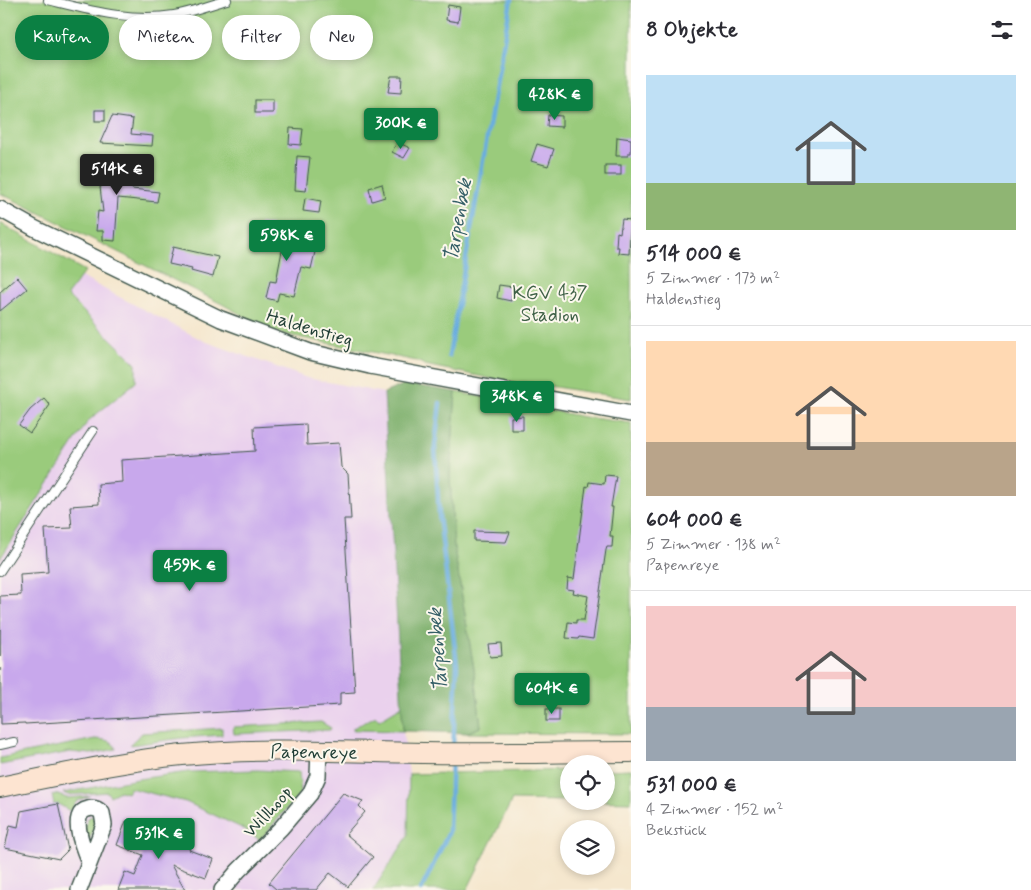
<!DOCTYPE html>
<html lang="de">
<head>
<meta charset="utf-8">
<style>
  :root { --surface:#fff; --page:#f7f7f7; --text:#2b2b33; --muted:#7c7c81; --line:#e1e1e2; --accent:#0b8043 }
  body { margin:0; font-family:Mynerve,sans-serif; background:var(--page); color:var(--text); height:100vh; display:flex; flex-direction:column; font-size:19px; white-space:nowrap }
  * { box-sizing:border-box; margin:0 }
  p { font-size:16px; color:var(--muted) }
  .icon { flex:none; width:28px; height:28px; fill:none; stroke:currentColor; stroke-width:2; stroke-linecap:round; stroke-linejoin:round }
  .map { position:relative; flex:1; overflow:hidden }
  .side { display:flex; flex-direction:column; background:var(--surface); width:400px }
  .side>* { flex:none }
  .top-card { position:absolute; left:15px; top:15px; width:475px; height:45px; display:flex; gap:10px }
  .fabs { position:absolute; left:560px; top:755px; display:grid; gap:10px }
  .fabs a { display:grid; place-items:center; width:55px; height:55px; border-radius:50%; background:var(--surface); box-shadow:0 2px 8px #0003; font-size:25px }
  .price { position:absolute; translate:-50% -42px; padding:0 11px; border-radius:5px; background:var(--accent); color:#fff; font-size:16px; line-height:32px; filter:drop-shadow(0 1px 2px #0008) }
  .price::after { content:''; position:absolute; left:50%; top:30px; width:15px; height:11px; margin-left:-8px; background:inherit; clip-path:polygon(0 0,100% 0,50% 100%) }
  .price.on { background:#222; color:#fff }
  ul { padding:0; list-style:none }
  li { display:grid; align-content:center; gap:10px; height:265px; padding:0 15px }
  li+li { border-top:1px solid var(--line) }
  li span { display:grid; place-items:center; height:155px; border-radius:0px; color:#555 }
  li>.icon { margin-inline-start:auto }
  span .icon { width:90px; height:90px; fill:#fffc; stroke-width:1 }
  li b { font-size:21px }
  h2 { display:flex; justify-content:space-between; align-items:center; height:60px; padding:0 15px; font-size:21px }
  .pill { padding:0 18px; border-radius:22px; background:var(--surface); box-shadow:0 2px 8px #0003; font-size:18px; line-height:45px }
  .pill.on { background:var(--accent); color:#fff }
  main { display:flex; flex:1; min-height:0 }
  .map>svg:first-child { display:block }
  .built { fill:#ead1ed }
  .green { fill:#9acb7b; stroke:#5c8458 }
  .forest { fill:#7baf6b; stroke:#4d7650 }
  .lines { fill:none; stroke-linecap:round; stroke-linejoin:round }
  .stream { stroke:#69addf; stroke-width:4.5 }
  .building { fill:#c8a8ec }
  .service-casing { stroke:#3f564b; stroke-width:10 }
  .minor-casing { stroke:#3f564b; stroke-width:18 }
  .secondary-casing { stroke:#3f564b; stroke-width:22 }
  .service { stroke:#fff; stroke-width:8 }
  .minor { stroke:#fff; stroke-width:15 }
  .secondary { stroke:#fde4d1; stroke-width:20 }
  .labels { text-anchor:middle; stroke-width:4; stroke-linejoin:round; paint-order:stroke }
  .park-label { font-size:19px; fill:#3e6046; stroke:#fbf7ec }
  .street-label { font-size:19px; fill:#1f3d34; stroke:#fbf7ec }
  .water-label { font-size:20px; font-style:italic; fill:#355f67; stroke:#fbf7ec }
</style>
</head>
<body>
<main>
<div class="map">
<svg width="631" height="890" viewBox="0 0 631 890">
  <rect width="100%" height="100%" fill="#fbf7ec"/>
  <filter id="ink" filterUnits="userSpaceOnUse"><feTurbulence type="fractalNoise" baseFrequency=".02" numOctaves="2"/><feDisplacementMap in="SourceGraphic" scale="10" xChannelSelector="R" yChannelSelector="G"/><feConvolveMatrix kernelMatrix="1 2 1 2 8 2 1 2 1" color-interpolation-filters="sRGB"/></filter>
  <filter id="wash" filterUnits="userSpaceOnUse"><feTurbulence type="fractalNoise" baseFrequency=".0096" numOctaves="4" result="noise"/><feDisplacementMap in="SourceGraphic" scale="20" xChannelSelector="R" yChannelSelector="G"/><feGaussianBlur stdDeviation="1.12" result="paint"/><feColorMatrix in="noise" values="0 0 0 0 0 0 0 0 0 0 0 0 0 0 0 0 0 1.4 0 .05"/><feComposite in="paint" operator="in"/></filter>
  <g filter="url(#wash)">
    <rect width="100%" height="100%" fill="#f5e7ce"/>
    <polygon class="built" points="81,277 204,341 307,378 384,393 403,731 409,774 408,836 373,890 0,890 0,559 88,421 136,382 136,364 67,295"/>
    <g class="green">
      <polygon points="0,0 631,0 631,399 524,382 513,383 425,365 417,361 273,332 222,304 0,193"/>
      <polygon points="0,223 85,271 67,295 136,364 136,382 88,421 0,559"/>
      <polygon points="456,392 584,417 631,423 631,734 466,733 481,727 475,675 454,548 450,475"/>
      <polygon points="402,706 403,731 353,730 353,728 376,716 379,720"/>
      <polygon points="321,722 331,728 330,730 234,734 233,727"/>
      <polygon points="222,728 222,735 182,738 131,745 130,744 142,733"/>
      <path d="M 95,739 C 103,740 112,739 116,749 L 91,754 L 70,752 L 0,765 L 0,758 Z"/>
      <polygon points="631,769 631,802 585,801 606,801 606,770"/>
      <polygon points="257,770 299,772 301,792 260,840 244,829 186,802 130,788 127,793 120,791 110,796 107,792 68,795 63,793 138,779 188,772"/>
      <polygon points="569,770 569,801 512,800 467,890 373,890 408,836 409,774"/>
      <polygon points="55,794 67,798 90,796 77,801 70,811 58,804 54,805 52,795"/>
      <polygon points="92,816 96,819 97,822 90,839 87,837 85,828 88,818"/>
    </g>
    <polygon class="forest" points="405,384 456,392 450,475 454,548 475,675 481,727 466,733 403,731 384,393"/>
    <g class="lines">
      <g class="stream">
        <polyline points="449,356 511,0"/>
        <polyline points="440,403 435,446 439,515 457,665 453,748"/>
        <polyline points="421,890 449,832 452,758"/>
      </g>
    </g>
    <g id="blocks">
      <g class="building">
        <polygon points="448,5 460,7 458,22 446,20"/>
        <polygon points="391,76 402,76 401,93 388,92"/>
        <rect x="255" y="100" width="18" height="13"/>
        <rect x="95" y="110" width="10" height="11"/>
        <polygon points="548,115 562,116 562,127 547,126"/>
        <polygon points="112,116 133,119 131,134 153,136 152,146 100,143"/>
        <polygon points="290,128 303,129 301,145 289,144"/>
        <polygon points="617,137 631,139 631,153 628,153 628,156 616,156"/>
        <polygon points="397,142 410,148 404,158 392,152"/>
        <polygon points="537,144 554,149 548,166 531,161"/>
        <polygon points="297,156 310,157 306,191 295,190"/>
        <polygon points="101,162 135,166 132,189 159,192 157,202 118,198 115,241 103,240 103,231 96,231 98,211 103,212 100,187 101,187"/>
        <rect x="605" y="165" width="16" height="10"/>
        <polygon points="382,184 385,197 372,201 369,188"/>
        <polygon points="305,198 321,201 319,213 303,211"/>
        <polygon points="622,219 631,220 629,254 618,253 619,247 616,247 617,232 620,233"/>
        <polygon points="260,223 298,232 295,246 300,248 300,249 315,252 311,269 301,267 294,296 279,293 277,301 266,298 270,281 276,282 284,240 257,231"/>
        <polygon points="173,247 218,257 213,277 191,271 192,269 169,264"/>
        <polygon points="17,277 27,289 0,311 0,292"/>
        <polygon points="499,285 513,287 511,301 497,298"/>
        <polygon points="44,398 50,405 30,433 19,425 30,410"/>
        <polygon points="523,416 523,430 511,430 511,417"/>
        <polygon points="306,424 307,445 339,443 341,467 348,474 351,519 344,519 355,692 340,693 340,705 25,724 25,723 1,724 0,596 21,595 20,574 48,572 45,529 72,528 70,506 99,504 98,484 122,482 121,460 255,451 254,427"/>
        <polygon points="605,475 616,476 611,507 613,507 610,536 613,536 612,547 607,547 606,550 593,639 579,637 578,639 566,638 568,622 576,623 576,620 584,620 588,596 573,593 574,590 567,589 568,578 574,579 586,486 588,487 589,482 604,484"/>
        <polygon points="474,531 510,532 506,542 474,541"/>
        <polygon points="501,643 502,656 490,657 488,644"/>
        <rect x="546" y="709" width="13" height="12"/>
        <polygon points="343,793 363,801 359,806 365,812 346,834 373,857 348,887 330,873 316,890 277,890 269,883"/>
        <polygon points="58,804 68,850 59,859 5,848 10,825 18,827 21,811"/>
        <polygon points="126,821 191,845 189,850 213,859 206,878 171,865 185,890 118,890 125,872 135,876 143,855 117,845"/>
      </g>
    </g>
  </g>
  <g filter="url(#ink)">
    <use href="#blocks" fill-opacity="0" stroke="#3f564b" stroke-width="1"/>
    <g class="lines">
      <g class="service-casing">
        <g id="service">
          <path d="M 48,0 C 89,10 131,22 174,15 C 192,12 210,5 227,0"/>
          <polyline points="0,571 93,431"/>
          <polyline points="0,745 14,742"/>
        </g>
      </g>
      <g class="minor-casing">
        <g id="minor">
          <polyline points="0,209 34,228 221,319 310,352 370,366 631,414"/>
          <path d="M 79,890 L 104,825 L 102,813 C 98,809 94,807 88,809 C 68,813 84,850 89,862"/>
          <polyline points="222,890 238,871 281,828 310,794 318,776 319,750"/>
        </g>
      </g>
      <g class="secondary-casing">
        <path id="secondary" d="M 0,787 C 60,775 121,761 182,755 C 263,747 343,752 423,753 C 493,754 562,752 631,752"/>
      </g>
      <use href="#service" class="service"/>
      <use href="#minor" class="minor"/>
      <use href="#secondary" class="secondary"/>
    </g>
  </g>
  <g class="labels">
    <g class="park-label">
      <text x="550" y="299">KGV 437<tspan x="550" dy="22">Stadion</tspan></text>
    </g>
    <g class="street-label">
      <text transform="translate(310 327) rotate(17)" y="7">Haldenstieg</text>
      <text transform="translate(314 751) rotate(1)" y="7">Papenreye</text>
      <text transform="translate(267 811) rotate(-47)" y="7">Willhoop</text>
    </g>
    <g class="water-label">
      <text transform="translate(457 220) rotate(-80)" y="7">Tarpenbek</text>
      <text transform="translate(437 650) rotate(-94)" y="7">Tarpenbek</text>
    </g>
  </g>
</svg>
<div class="fabs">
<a><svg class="icon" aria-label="locate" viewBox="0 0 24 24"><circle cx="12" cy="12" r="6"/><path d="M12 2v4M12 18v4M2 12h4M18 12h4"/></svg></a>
<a><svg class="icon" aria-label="layers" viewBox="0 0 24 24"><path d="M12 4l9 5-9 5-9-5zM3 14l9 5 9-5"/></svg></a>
</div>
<b class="price" style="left:555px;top:121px">428K €</b>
<b class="price" style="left:401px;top:150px">300K €</b>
<b class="price on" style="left:117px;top:196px">514K €</b>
<b class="price" style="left:287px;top:262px">598K €</b>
<b class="price" style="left:517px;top:423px">348K €</b>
<b class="price" style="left:190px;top:592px">459K €</b>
<b class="price" style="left:552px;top:715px">604K €</b>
<b class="price" style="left:159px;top:860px">531K €</b>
<div class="top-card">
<a class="pill on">Kaufen</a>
<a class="pill">Mieten</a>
<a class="pill">Filter</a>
<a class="pill">Neu</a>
</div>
</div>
<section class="side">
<h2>8 Objekte<svg class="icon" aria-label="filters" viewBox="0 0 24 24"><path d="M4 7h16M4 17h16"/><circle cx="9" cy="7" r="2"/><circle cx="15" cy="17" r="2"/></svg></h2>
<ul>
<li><span style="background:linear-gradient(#bfe0f5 70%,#8fb573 0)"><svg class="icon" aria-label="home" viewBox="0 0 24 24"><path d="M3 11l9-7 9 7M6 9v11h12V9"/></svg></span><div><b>514 000 €</b><p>5 Zimmer · 173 m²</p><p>Haldenstieg</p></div></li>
<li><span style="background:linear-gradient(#ffd9b3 65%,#b9a48a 0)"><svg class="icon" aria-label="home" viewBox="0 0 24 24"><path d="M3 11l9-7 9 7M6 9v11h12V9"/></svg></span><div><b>604 000 €</b><p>5 Zimmer · 138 m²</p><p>Papenreye</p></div></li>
<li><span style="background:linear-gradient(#f6c9c9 65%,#9aa5b1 0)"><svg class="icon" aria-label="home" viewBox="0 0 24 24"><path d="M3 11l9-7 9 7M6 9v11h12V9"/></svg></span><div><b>531 000 €</b><p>4 Zimmer · 152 m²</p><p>Bekstück</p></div></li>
</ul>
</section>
</main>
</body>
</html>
